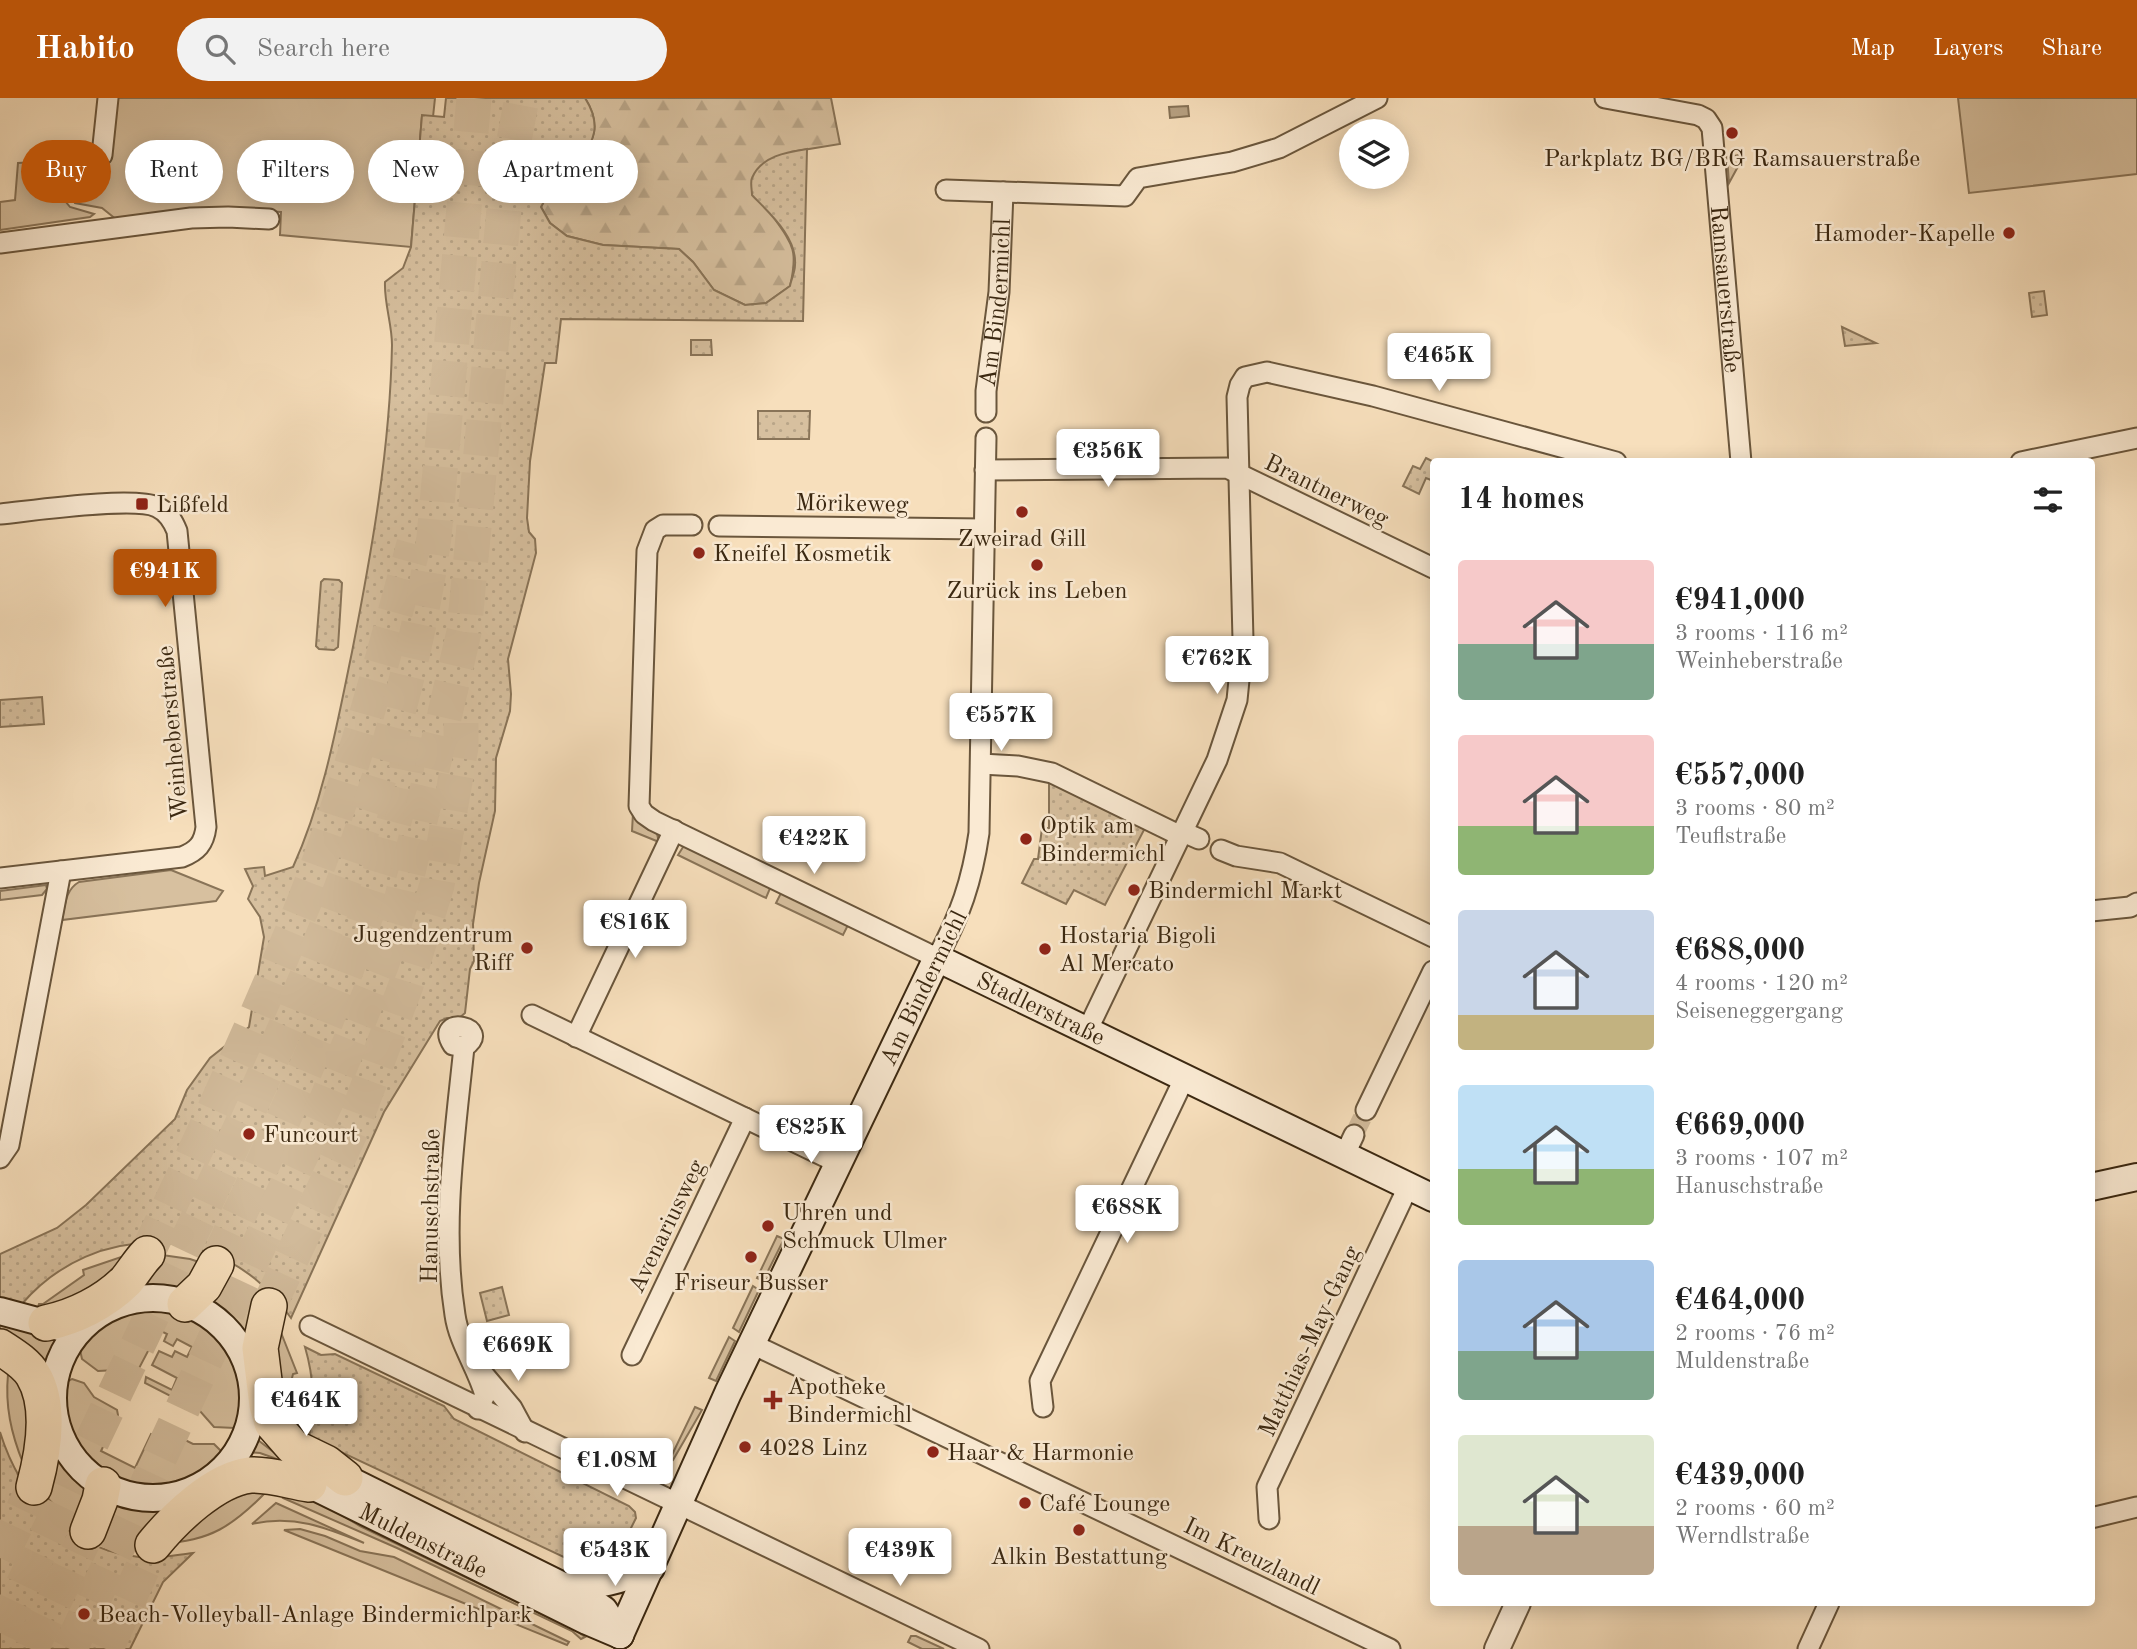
<!DOCTYPE html>
<html lang="en">
<head>
<meta charset="utf-8">
<style>
  :root { --surface:#fff; --page:#f2f2f2; --text:#222; --muted:#767676; --accent:#b45309 }
  body { margin:0; font-family:"Old Standard TT",serif; background:var(--page); color:var(--text); height:100vh; display:flex; flex-direction:column; font-size:26px; white-space:nowrap }
  * { box-sizing:border-box; margin:0 }
  p { font-size:23px; color:var(--muted) }
  .icon { flex:none; width:38px; height:38px; fill:none; stroke:currentColor; stroke-width:2; stroke-linecap:round; stroke-linejoin:round }
  .map { position:relative; flex:1; overflow:hidden }
  .details { position:absolute; left:1430px; top:360px; width:665px; height:1148px; display:flex; flex-direction:column; background:var(--surface); border-radius:7px; box-shadow:0 4px 18px #0003 }
  .details>* { flex:none }
  .banner { position:absolute; left:21px; top:42px; width:665px; height:63px; display:flex; gap:14px }
  .buttons { position:absolute; left:1339px; top:21px; display:grid; gap:14px }
  .buttons a { display:grid; place-items:center; width:70px; height:70px; border-radius:50%; background:var(--surface); box-shadow:0 4px 18px #0003; font-size:35px }
  .price { position:absolute; translate:-50% -60px; padding:0 16px; border-radius:7px; background:#fff; color:#222; font-size:23px; line-height:46px; filter:drop-shadow(0 2px 4px #0008) }
  .price::after { content:''; position:absolute; left:50%; top:42px; width:21px; height:16px; margin-left:-10px; background:inherit; clip-path:polygon(0 0,100% 0,50% 100%) }
  .price.on { background:var(--accent); color:#fff }
  ul { padding:0; list-style:none }
  li { display:flex; align-items:center; gap:21px; height:175px; padding:0 28px }
  li span { display:grid; place-items:center; flex:none; width:196px; height:140px; border-radius:7px; color:#555 }
  li>.icon { margin-inline-start:auto }
  span .icon { width:84px; height:84px; fill:#fffc; stroke-width:1 }
  li b { font-size:30px }
  h2 { display:flex; justify-content:space-between; align-items:center; height:84px; padding:0 28px; font-size:30px }
  .tag { padding:0 24px; border-radius:32px; background:var(--surface); box-shadow:0 4px 18px #0003; font-size:24px; line-height:63px }
  .tag.on { background:var(--accent); color:#fff }
  header { display:flex; align-items:center; gap:42px; box-sizing:border-box; height:98px; padding:0 35px; background:var(--accent); color:#fff }
  header strong { font-size:33px }
  nav { display:flex; gap:38px; margin-inline-start:auto; font-size:24px }
  .search { width:490px; height:63px; background:var(--page); display:flex; align-items:center; gap:18px; box-sizing:border-box; padding:0 24px; border-radius:38px; color:var(--muted); font-size:26px }
  .map>svg:first-child { display:block }
  .grass { fill:#d7c09f; stroke:#897458; stroke-width:2 }
  .forest { fill:url(#forest-firs); stroke:#897458; stroke-width:2 }
  .park { fill:url(#park-dots); stroke:#897458; stroke-width:2 }
  .water { fill:url(#water-ripples); stroke:#857155; stroke-width:2 }
  .lines { fill:none; stroke-linecap:round; stroke-linejoin:round }
  .minor-tunnel { stroke:#d1ba9a; stroke-width:19; stroke-dasharray:19 10; stroke-linecap:butt }
  .motorway-tunnel { stroke:#d1ba9a; stroke-width:35; stroke-dasharray:35 18; stroke-linecap:butt }
  .minor-casing { stroke:#6a563c; stroke-width:23 }
  .tertiary-casing { stroke:#6a563c; stroke-width:28 }
  .secondary-casing { stroke:#3b2811; stroke-width:30 }
  .motorway-casing { stroke:#3b2811; stroke-width:38 }
  .minor { stroke:#faead3; stroke-width:19 }
  .tertiary { stroke:#faead3; stroke-width:24 }
  .secondary { stroke:#faead3; stroke-width:26 }
  .motorway { stroke:#f7dfbc; stroke-width:35 }
  .poi-dot { fill:#8f2418; stroke:#faead3; stroke-width:2.5 }
  .labels { text-anchor:middle; stroke-width:5; stroke-linejoin:round; paint-order:stroke }
  .poi-label { font-size:24px; fill:#3b2811; stroke:#faead3; text-anchor:start }
  .street-label { font-size:24px; fill:#3b2811; stroke:#faead3 }
</style>
</head>
<body>
<header>
<strong>Habito</strong>
<div class="search"><svg class="icon" aria-label="search" viewBox="0 0 24 24"><circle cx="10" cy="10" r="6"/><path d="M15 15l6 6"/></svg>Search here</div>
<nav><a>Map</a><a>Layers</a><a>Share</a></nav>
</header>
<div class="map">
<svg width="2137" height="1551" viewBox="0 0 2137 1551">
  <defs>
    <pattern id="forest-firs" width="22" height="20" patternUnits="userSpaceOnUse" patternTransform="scale(1.75)"><rect width="22" height="20" fill="#d7c09f"/><path d="M5 1l3.5 6h-7zM16 11l3.5 6h-7z" fill="#b9a588"/></pattern>
    <pattern id="park-dots" width="8" height="8" patternUnits="userSpaceOnUse" patternTransform="scale(1.75)"><rect width="8" height="8" fill="#d7c09f"/><path d="M2 2h.1M6 6h.1" fill="none" stroke="#b9a588" stroke-width="1.8" stroke-linecap="round"/></pattern>
    <pattern id="water-ripples" width="26" height="14" patternUnits="userSpaceOnUse" patternTransform="scale(1.75)"><rect width="26" height="14" fill="#b7a182"/><path d="M2 4q2-2 4 0t4 0M15 11q2-2 4 0t4 0" fill="none" stroke="#968369"/></pattern>
  </defs>
  <rect width="100%" height="100%" fill="#f7dfbc"/>
  <filter id="stains"><feTurbulence type="fractalNoise" baseFrequency=".00286" numOctaves="4"/><feColorMatrix values="0 0 0 0 .2 0 0 0 0 .09 0 0 0 0 .02 0 0 0 .5 -.17"/></filter>
  <radialGradient id="worn" r=".72"><stop offset=".6" stop-color="#630" stop-opacity="0"/><stop offset="1" stop-color="#630" stop-opacity=".3"/></radialGradient>
  <g class="grass">
    <path d="M 113,0 L 435,0 L 433,19 L 422,18 L 411,149 L 280,137 L 281,114 C 225,110 171,112 117,122 L 102,110 L 75,105 L 74,103 C 80,91 92,84 99,72 C 112,53 110,23 113,0 Z"/>
    <polygon points="1958,0 2137,0 2137,76 1969,95"/>
    <polygon points="1740,57 1741,63 1729,85 1727,59"/>
    <path d="M 94,61 C 90,78 71,86 66,104 L 70,109 L 94,116 L 90,119 L 0,132 L 0,104 L 15,102 L 18,65 Z"/>
    <polygon points="633,715 657,736 659,744 632,733"/>
    <polygon points="685,746 771,788 766,800 678,757"/>
    <path d="M 171,772 L 223,793 L 216,803 L 62,822 C 65,808 65,792 79,784 Z"/>
    <polygon points="46,787 47,791 42,797 0,802 0,793"/>
    <polygon points="782,793 849,825 843,837 776,805"/>
    <polygon points="777,1138 784,1141 763,1183 757,1180"/>
    <polygon points="155,1156 190,1161 208,1167 177,1193 135,1197"/>
    <polygon points="124,1158 116,1185 37,1212 39,1206 43,1206 84,1177 83,1172"/>
    <polygon points="224,1175 249,1194 260,1205 243,1243 219,1217 197,1204"/>
    <polygon points="753,1188 759,1192 739,1234 733,1230"/>
    <path d="M 147,1212 C 197,1213 242,1244 242,1299 C 242,1309 242,1322 235,1330 L 214,1329 L 200,1313 L 145,1285 L 146,1279 L 172,1292 L 177,1280 L 152,1267 L 159,1253 L 172,1259 L 175,1253 L 187,1259 L 192,1249 L 177,1241 L 173,1248 L 164,1243 L 167,1236 L 159,1232 L 135,1278 L 131,1279 L 117,1272 L 98,1273 L 82,1261 L 80,1252 L 88,1241 L 107,1225 L 120,1218 Z"/>
    <polygon points="0,1224 65,1241 57,1255 51,1272 25,1247 0,1231"/>
    <polygon points="278,1227 297,1275 293,1276 292,1280 295,1327 299,1329 294,1345 275,1317"/>
    <polygon points="729,1239 735,1243 716,1283 709,1280"/>
    <path d="M 8,1276 L 33,1293 L 23,1365 C 11,1335 5,1308 8,1276 Z"/>
    <path d="M 72,1281 L 84,1285 L 94,1299 L 117,1312 L 118,1317 L 101,1353 L 135,1370 L 151,1336 L 155,1338 L 159,1329 L 193,1346 L 214,1346 L 222,1354 L 222,1358 C 158,1425 55,1376 67,1284 Z"/>
    <polygon points="695,1309 702,1312 673,1362 670,1361"/>
    <polygon points="254,1339 276,1356 575,1501 594,1514 274,1360 260,1355 246,1354"/>
    <polygon points="61,1354 88,1392 81,1426 55,1408 41,1393"/>
    <polygon points="288,1391 314,1401 360,1428 577,1533 585,1539 581,1541 572,1533 397,1450 283,1400"/>
    <path d="M 225,1392 L 266,1394 C 234,1427 209,1444 163,1445 Z"/>
    <path d="M 111,1397 C 129,1405 144,1407 164,1406 L 146,1445 L 121,1442 L 96,1433 Z"/>
    <path d="M 276,1405 L 364,1445 C 327,1430 293,1416 252,1426 Z"/>
    <polygon points="300,1431 325,1438 360,1453 394,1459 569,1544 567,1547 284,1432"/>
    <polygon points="911,1538 916,1538 944,1551 922,1551 908,1544"/>
  </g>
  <path class="forest" d="M 585,0 L 831,0 L 840,46 L 791,54 L 774,120 C 794,148 798,154 790,188 L 766,205 L 745,207 L 714,192 L 693,164 L 679,151 L 603,147 L 567,138 L 550,125 L 541,109 L 548,95 L 567,89 C 577,55 611,41 585,0 Z"/>
  <g class="park">
    <path d="M 446,0 L 585,0 C 611,41 577,56 567,89 L 548,96 L 541,109 L 550,125 L 567,138 L 603,147 L 679,151 L 693,164 L 714,192 L 745,207 L 766,205 L 790,188 C 791,182 795,174 795,167 C 797,139 770,116 752,97 C 752,92 750,84 752,80 C 761,58 787,54 807,51 L 803,223 L 561,221 L 556,265 L 545,265 L 530,363 L 527,420 L 529,434 L 535,441 L 536,455 L 508,561 L 511,596 L 510,613 L 496,660 L 495,713 L 479,785 L 473,826 L 474,863 L 470,871 L 465,915 L 458,921 L 447,920 L 440,923 L 384,1014 L 291,1220 C 226,1124 95,1120 21,1207 L 0,1201 L 0,1156 L 57,1130 L 86,1107 L 175,1021 L 187,992 L 210,960 L 249,929 L 264,839 L 260,819 L 248,801 L 253,788 L 245,771 L 264,769 L 265,778 L 293,769 C 324,701 337,626 352,554 C 372,452 390,351 392,247 C 392,226 384,205 385,184 L 403,170 L 411,149 L 422,17 L 444,19 Z"/>
    <polygon points="2044,193 2047,217 2032,219 2029,195"/>
    <polygon points="1842,229 1876,245 1845,248"/>
    <polygon points="691,242 711,242 712,257 691,257"/>
    <polygon points="758,313 810,313 809,341 758,341"/>
    <polygon points="1426,360 1434,364 1431,382 1426,380 1419,396 1403,388 1413,368 1420,371"/>
    <polygon points="324,481 339,482 342,485 338,549 334,552 319,551 316,548 321,484"/>
    <polygon points="42,599 44,626 0,629 0,602"/>
    <polygon points="1049,681 1145,730 1105,807 1074,792 1066,806 1022,785 1034,761 1038,761 1042,730 1049,730"/>
    <polygon points="502,1189 509,1217 487,1223 480,1195"/>
    <path d="M 305,1249 L 321,1257 L 335,1256 L 444,1308 L 454,1321 L 629,1408 L 635,1414 L 636,1420 L 615,1462 L 607,1471 L 594,1472 L 585,1469 L 309,1339 C 315,1307 314,1280 305,1249 Z"/>
    <path d="M 0,1334 C 20,1399 68,1451 139,1459 C 157,1461 175,1457 193,1455 L 163,1484 L 130,1551 L 0,1551 Z"/>
  </g>
  <polygon class="water" points="1188,8 1189,18 1170,20 1169,9"/>
  <g class="lines">
    <polyline class="minor-tunnel" points="1354,1037 1366,1012"/>
    <g class="motorway-tunnel">
      <path d="M 147,1156 C 202,1039 257,922 305,802 C 350,686 381,566 414,446"/>
      <path d="M 216,1166 C 296,994 382,822 413,634"/>
      <polyline points="269,1208 352,1031 406,887 437,787 461,649 461,624"/>
      <polyline points="0,1460 34,1389"/>
      <path d="M 0,1535 C 61,1408 122,1281 182,1154 C 291,926 399,690 434,439 L 474,0"/>
      <polyline points="31,1551 88,1433"/>
      <polyline points="70,1551 325,1006 382,865 401,804 464,534 507,80 522,0"/>
      <polyline points="106,1551 153,1447"/>
    </g>
    <g class="minor-casing">
      <g id="minor">
        <path id="s1" d="M 1605,0 L 1698,17 L 1706,21 L 1712,30 L 1741,364"/>
        <polyline points="102,57 108,0"/>
        <polyline points="946,92 1125,98 1138,80 1232,64 1279,50 1377,0"/>
        <polyline points="0,145 191,120 228,119 269,121"/>
        <path id="s2" d="M 986,314 L 986,293 L 999,194 L 1003,94"/>
        <polyline points="2021,364 2137,340"/>
        <polyline points="985,372 1227,370 1433,470"/>
        <path d="M 0,416 C 31,413 133,398 157,409 C 168,414 173,423 177,433 L 206,729 C 204,746 197,753 182,759 L 0,780"/>
        <path d="M 692,427 L 663,427 L 655,432 L 647,453 L 639,708 L 644,716 L 654,723 L 937,860 C 960,818 972,783 979,735 L 986,340"/>
        <polyline points="719,428 984,431"/>
        <polyline points="981,666 1018,668 1052,675 1181,738"/>
        <polyline points="1183,734 1199,741"/>
        <polyline points="1221,752 1236,758 1280,765 1433,839"/>
        <polyline points="2091,813 2130,809 2137,805"/>
        <polyline points="532,917 838,1065"/>
        <polyline points="1087,933 1217,662 1237,602 1243,542 1237,299 1240,287 1245,279 1267,274 1373,298 1616,364"/>
        <polyline points="576,939 674,732"/>
        <path d="M 464,949 L 453,947 C 433,917 494,929 464,949 C 455,1037 441,1129 455,1217 C 459,1245 477,1269 485,1297 L 478,1311"/>
        <polyline points="1366,1012 1433,873"/>
        <polyline points="1344,1058 1354,1037"/>
        <polyline points="0,1060 9,1047 61,773"/>
        <polyline points="310,1228 979,1551"/>
        <polyline points="752,1246 1390,1551"/>
        <polyline points="632,1257 745,1020"/>
        <polyline points="480,1272 512,1310 525,1334"/>
        <polyline points="1043,1309 1040,1283 1184,981"/>
        <polyline points="2091,1420 2137,1409"/>
        <polyline points="1269,1421 1267,1389 1408,1089"/>
        <polyline points="1808,1551 1829,1505"/>
      </g>
    </g>
    <g class="tertiary-casing">
      <polyline id="tertiary" points="1497,1551 1518,1505"/>
    </g>
    <g class="secondary-casing">
      <g id="secondary">
        <polyline points="2091,1089 2137,1079"/>
        <circle cx="153" cy="1300" r="100"/>
        <polyline points="0,1213 63,1230"/>
        <polyline points="329,1375 345,1380 585,1499 604,1512 620,1537"/>
        <path id="s3" d="M 294,1377 L 309,1386 L 587,1523 L 620,1537"/>
        <path d="M 565,1488 C 596,1489 621,1482 651,1470"/>
        <path id="s4" d="M 620,1537 L 728,1295 L 937,860 L 1433,1100"/>
      </g>
    </g>
    <g class="motorway-casing">
      <g id="motorway">
        <polyline points="185,1206 204,1188 216,1166"/>
        <polyline points="269,1208 260,1250 267,1307 272,1325 293,1349 326,1365 345,1380"/>
        <path d="M 46,1225 C 75,1219 105,1204 126,1183 C 133,1175 139,1164 147,1156"/>
        <path d="M 0,1249 C 12,1257 26,1265 33,1277 C 52,1308 43,1356 34,1389"/>
        <polyline points="88,1433 100,1402 103,1387"/>
        <path d="M 153,1447 C 174,1421 215,1381 250,1377 C 269,1376 290,1383 309,1386"/>
      </g>
    </g>
    <use href="#minor" class="minor"/>
    <use href="#tertiary" class="tertiary"/>
    <use href="#secondary" class="secondary"/>
    <use href="#motorway" class="motorway"/>
  </g>
  <g class="poi-dot">
    <circle cx="1732" cy="35" r="7"/>
    <circle cx="2009" cy="135" r="7"/>
    <rect x="135" y="399" width="14" height="14" rx="3.5"/>
    <circle cx="1022" cy="414" r="7"/>
    <circle cx="699" cy="455" r="7"/>
    <circle cx="1037" cy="467" r="7"/>
    <circle cx="1026" cy="741" r="7"/>
    <circle cx="1134" cy="792" r="7"/>
    <circle cx="527" cy="850" r="7"/>
    <circle cx="1045" cy="851" r="7"/>
    <circle cx="249" cy="1036" r="7"/>
    <circle cx="768" cy="1128" r="7"/>
    <circle cx="751" cy="1159" r="7"/>
    <path d="M769.5 1291.5h7v7h7v7h-7v7h-7v-7h-7v-7h7z"/>
    <circle cx="745" cy="1349" r="7"/>
    <circle cx="933" cy="1354" r="7"/>
    <circle cx="1025" cy="1405" r="7"/>
    <circle cx="1079" cy="1432" r="7"/>
    <circle cx="84" cy="1516" r="7"/>
  </g>
  <g class="labels">
    <g class="poi-label">
      <text x="1732" y="68" text-anchor="middle">Parkplatz BG/BRG Ramsauerstraße</text>
      <text x="1995" y="143" text-anchor="end">Hamoder-Kapelle</text>
      <text x="156" y="414">Lißfeld</text>
      <text x="1022" y="448" text-anchor="middle">Zweirad Gill</text>
      <text x="713" y="463">Kneifel Kosmetik</text>
      <text x="1037" y="500" text-anchor="middle">Zurück ins Leben</text>
      <text x="1040" y="735">Optik am<tspan x="1040" dy="28">Bindermichl</tspan></text>
      <text x="1148" y="800">Bindermichl Markt</text>
      <text x="513" y="844" text-anchor="end">Jugendzentrum<tspan x="513" dy="28">Riff</tspan></text>
      <text x="1059" y="845">Hostaria Bigoli<tspan x="1059" dy="28">Al Mercato</tspan></text>
      <text x="263" y="1044">Funcourt</text>
      <text x="782" y="1122">Uhren und<tspan x="782" dy="28">Schmuck Ulmer</tspan></text>
      <text x="751" y="1192" text-anchor="middle">Friseur Busser</text>
      <text x="787" y="1296">Apotheke<tspan x="787" dy="28">Bindermichl</tspan></text>
      <text x="759" y="1357">4028 Linz</text>
      <text x="947" y="1362">Haar &amp; Harmonie</text>
      <text x="1039" y="1413">Café Lounge</text>
      <text x="1079" y="1466" text-anchor="middle">Alkin Bestattung</text>
      <text x="98" y="1524">Beach-Volleyball-Anlage Bindermichlpark</text>
    </g>
    <g class="street-label">
      <text dy="8" stroke="none"><textPath href="#s1" startOffset="276">Ramsauerstraße</textPath></text>
      <text dy="8" stroke="none"><textPath href="#s2" startOffset="110">Am Bindermichl</textPath></text>
      <text transform="translate(1327 392) rotate(26)" y="8">Brantnerweg</text>
      <text transform="translate(852 405) rotate(1)" y="8">Mörikeweg</text>
      <text transform="translate(172 635) rotate(-95)" y="8">Weinheberstraße</text>
      <text transform="translate(923 890) rotate(-64)" y="8">Am Bindermichl</text>
      <text dy="8" stroke="none"><textPath href="#s4" startOffset="863">Stadlerstraße</textPath></text>
      <text transform="translate(430 1108) rotate(-89)" y="8">Hanuschstraße</text>
      <text transform="translate(666 1128) rotate(-64)" y="8">Avenariusweg</text>
      <text transform="translate(1309 1243) rotate(-65)" y="8">Matthias-May-Gang</text>
      <text dy="8" stroke="none"><textPath href="#s3" startOffset="145">Muldenstraße</textPath></text>
      <text transform="translate(1252 1458) rotate(26)" y="8">Im Kreuzlandl</text>
    </g>
  </g>
  <rect width="100%" height="100%" filter="url(#stains)"/>
  <rect width="100%" height="100%" fill="url(#worn)"/>
</svg>
<div class="buttons">
<a><svg class="icon" aria-label="layers" viewBox="0 0 24 24"><path d="M12 4l9 5-9 5-9-5zM3 14l9 5 9-5"/></svg></a>
</div>
<b class="price" style="left:1439px;top:295px">€465K</b>
<b class="price" style="left:1108px;top:391px">€356K</b>
<b class="price on" style="left:165px;top:511px">€941K</b>
<b class="price" style="left:1217px;top:598px">€762K</b>
<b class="price" style="left:1001px;top:655px">€557K</b>
<b class="price" style="left:814px;top:778px">€422K</b>
<b class="price" style="left:635px;top:862px">€816K</b>
<b class="price" style="left:811px;top:1067px">€825K</b>
<b class="price" style="left:1127px;top:1147px">€688K</b>
<b class="price" style="left:518px;top:1285px">€669K</b>
<b class="price" style="left:306px;top:1340px">€464K</b>
<b class="price" style="left:617px;top:1400px">€1.08M</b>
<b class="price" style="left:615px;top:1490px">€543K</b>
<b class="price" style="left:900px;top:1490px">€439K</b>
<div class="banner">
<a class="tag on">Buy</a>
<a class="tag">Rent</a>
<a class="tag">Filters</a>
<a class="tag">New</a>
<a class="tag">Apartment</a>
</div>
<section class="details">
<h2>14 homes<svg class="icon" aria-label="filters" viewBox="0 0 24 24"><path d="M4 7h16M4 17h16"/><circle cx="9" cy="7" r="2"/><circle cx="15" cy="17" r="2"/></svg></h2>
<ul>
<li><span style="background:linear-gradient(#f6c9c9 60%,#7fa58c 0)"><svg class="icon" aria-label="home" viewBox="0 0 24 24"><path d="M3 11l9-7 9 7M6 9v11h12V9"/></svg></span><div><b>€941,000</b><p>3 rooms · 116 m²</p><p>Weinheberstraße</p></div></li>
<li><span style="background:linear-gradient(#f6c9c9 65%,#8fb573 0)"><svg class="icon" aria-label="home" viewBox="0 0 24 24"><path d="M3 11l9-7 9 7M6 9v11h12V9"/></svg></span><div><b>€557,000</b><p>3 rooms · 80 m²</p><p>Teuflstraße</p></div></li>
<li><span style="background:linear-gradient(#c9d6e8 75%,#c2b280 0)"><svg class="icon" aria-label="home" viewBox="0 0 24 24"><path d="M3 11l9-7 9 7M6 9v11h12V9"/></svg></span><div><b>€688,000</b><p>4 rooms · 120 m²</p><p>Seiseneggergang</p></div></li>
<li><span style="background:linear-gradient(#bfe0f5 60%,#8fb573 0)"><svg class="icon" aria-label="home" viewBox="0 0 24 24"><path d="M3 11l9-7 9 7M6 9v11h12V9"/></svg></span><div><b>€669,000</b><p>3 rooms · 107 m²</p><p>Hanuschstraße</p></div></li>
<li><span style="background:linear-gradient(#a9c7e8 65%,#7fa58c 0)"><svg class="icon" aria-label="home" viewBox="0 0 24 24"><path d="M3 11l9-7 9 7M6 9v11h12V9"/></svg></span><div><b>€464,000</b><p>2 rooms · 76 m²</p><p>Muldenstraße</p></div></li>
<li><span style="background:linear-gradient(#dfe7d0 65%,#b9a48a 0)"><svg class="icon" aria-label="home" viewBox="0 0 24 24"><path d="M3 11l9-7 9 7M6 9v11h12V9"/></svg></span><div><b>€439,000</b><p>2 rooms · 60 m²</p><p>Werndlstraße</p></div></li>
</ul>
</section>
</div>
</body>
</html>
